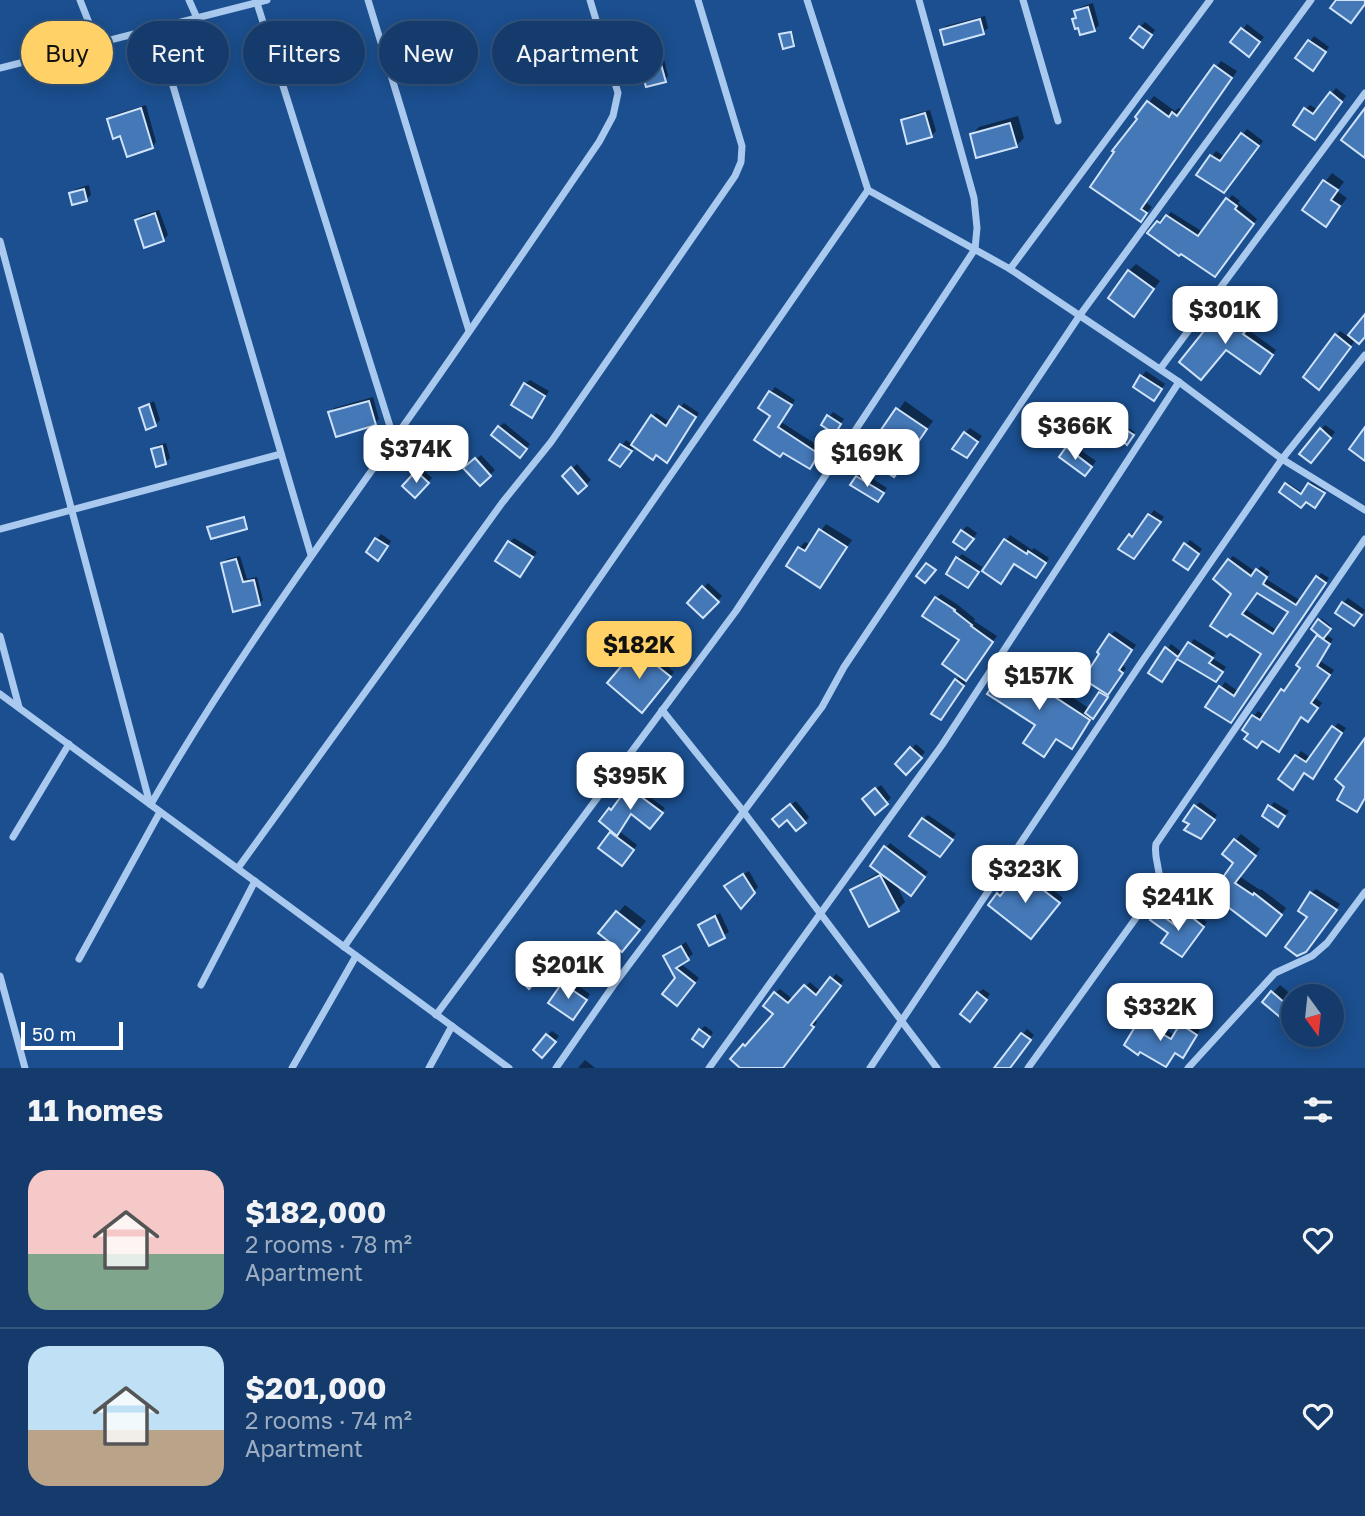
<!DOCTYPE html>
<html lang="en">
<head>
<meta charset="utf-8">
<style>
  :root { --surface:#143b6b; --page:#1d4271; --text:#f1f3f6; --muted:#9dadc1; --line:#33557e; --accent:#ffd166 }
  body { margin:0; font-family:"Golos Text",sans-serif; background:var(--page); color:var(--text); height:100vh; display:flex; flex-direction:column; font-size:26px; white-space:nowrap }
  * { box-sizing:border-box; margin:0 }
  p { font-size:23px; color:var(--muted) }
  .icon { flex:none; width:38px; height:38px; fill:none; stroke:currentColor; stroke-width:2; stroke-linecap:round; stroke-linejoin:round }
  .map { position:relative; height:1068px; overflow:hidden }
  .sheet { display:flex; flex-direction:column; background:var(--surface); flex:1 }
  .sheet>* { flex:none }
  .guide { position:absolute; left:21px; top:21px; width:700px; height:63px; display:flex; gap:14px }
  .needle { width:46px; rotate:165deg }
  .fabs { position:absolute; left:1281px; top:984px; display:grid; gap:14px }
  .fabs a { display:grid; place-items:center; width:63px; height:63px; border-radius:50%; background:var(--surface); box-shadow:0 4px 18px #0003,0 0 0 2px var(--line); font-size:35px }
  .scale { position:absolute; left:21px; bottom:18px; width:102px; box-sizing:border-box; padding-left:7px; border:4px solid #fff; border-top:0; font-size:19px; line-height:24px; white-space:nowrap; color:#fff; -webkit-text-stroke:5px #1b4f8f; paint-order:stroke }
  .price { position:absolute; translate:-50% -60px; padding:0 16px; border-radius:14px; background:#fff; color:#222; font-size:23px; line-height:46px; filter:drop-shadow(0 2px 4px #0008) }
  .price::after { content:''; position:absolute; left:50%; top:42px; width:21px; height:16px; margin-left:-10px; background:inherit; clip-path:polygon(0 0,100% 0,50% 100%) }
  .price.selected { background:var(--accent); color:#111 }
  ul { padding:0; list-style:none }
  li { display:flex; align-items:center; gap:21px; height:175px; padding:0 28px }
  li+li { border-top:2px solid var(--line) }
  li span { display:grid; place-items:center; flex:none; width:196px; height:140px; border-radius:21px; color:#555 }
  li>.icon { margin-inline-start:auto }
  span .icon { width:84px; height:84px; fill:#fffc; stroke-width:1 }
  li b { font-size:30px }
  h2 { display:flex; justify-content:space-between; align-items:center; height:84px; padding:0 28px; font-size:30px }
  .tag { padding:0 24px; border-radius:32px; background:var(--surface); box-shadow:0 4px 18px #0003,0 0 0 2px var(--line); font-size:24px; line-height:63px }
  .tag.selected { background:var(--accent); color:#111 }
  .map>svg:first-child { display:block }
  .shadow { fill:#0007; fill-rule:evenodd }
  .building { fill:#4478b7; stroke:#cfe3fa; stroke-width:2; fill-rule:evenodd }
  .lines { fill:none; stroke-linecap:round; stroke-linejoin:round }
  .minor { stroke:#a9c9ee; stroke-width:7 }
</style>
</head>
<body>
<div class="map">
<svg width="1365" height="1068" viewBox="0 0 1365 1068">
  <rect width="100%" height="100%" fill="#1b4f8f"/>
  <g class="shadow">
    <polygon points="1093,3 1099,25 1094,30 1074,19 1078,16 1076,11 1081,7"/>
    <polygon points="985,16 988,28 983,32 942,30 946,26"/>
    <polygon points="1145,22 1155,30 1147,41 1140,27"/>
    <polygon points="1247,24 1264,37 1254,50 1233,42"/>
    <polygon points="792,31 795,43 793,45 781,35"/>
    <polygon points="1314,36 1329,47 1317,64 1298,58"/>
    <polygon points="661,47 668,76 665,80 639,56 643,52"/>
    <polygon points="1221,61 1237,71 1145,202 1152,207 1141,219 1140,119 1137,117 1154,96 1175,111 1179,108 1183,110"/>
    <polygon points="1336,88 1346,96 1319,133 1306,109 1310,105 1318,110"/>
    <polygon points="146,105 156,142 152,147 122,134 108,120 113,115"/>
    <polygon points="930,110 936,131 931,136 903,121 907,116"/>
    <polygon points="1018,116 1024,138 1016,146 972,134 979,127"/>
    <polygon points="1247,129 1263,141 1228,186 1199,174 1216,151 1225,157"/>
    <polygon points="1332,173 1344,182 1337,191 1347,198 1326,224 1304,209"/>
    <polygon points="89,185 91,195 86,200 71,193 76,189"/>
    <polygon points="1232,195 1240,201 1238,203 1257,219 1219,270 1181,252 1158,222 1163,217 1165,219 1171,212 1203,232"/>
    <polygon points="159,210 168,235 163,240 137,220 141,215"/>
    <polygon points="1136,264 1160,281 1134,314 1129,271"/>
    <polygon points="1230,302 1254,320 1247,329 1276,350 1264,367 1227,348 1181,362"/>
    <polygon points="1365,317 1365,335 1356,339 1324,383 1336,335 1340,331 1349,337"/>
    <polygon points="1146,371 1165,384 1158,394 1142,376"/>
    <polygon points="530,380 549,391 532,416 525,384"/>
    <polygon points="775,387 795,400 781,422 822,448 814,462 784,451 772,415 760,408"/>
    <polygon points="373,397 379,419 375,423 330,413 334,408"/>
    <polygon points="154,401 160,420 155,425 141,408"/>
    <polygon points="905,401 933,421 893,475 866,456"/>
    <polygon points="684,403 699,413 671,457 635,446 625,461 612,459 626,440 633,445 656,413 670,422"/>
    <polygon points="833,412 844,419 835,432 829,417"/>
    <polygon points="504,423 530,444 524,451 499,427"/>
    <polygon points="1123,425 1135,432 1127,442 1117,434"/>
    <polygon points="1325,425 1335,432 1316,456 1321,430"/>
    <polygon points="970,428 982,436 971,452 965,433"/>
    <polygon points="166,443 170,458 165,463 153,450 158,445"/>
    <polygon points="1072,444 1096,461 1090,469 1067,449"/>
    <polygon points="481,455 495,470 480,484 466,468"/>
    <polygon points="577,464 591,480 578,491 564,476"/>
    <polygon points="422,468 432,478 415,496 404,486"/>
    <polygon points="862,472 887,488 882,495 852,484"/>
    <polygon points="1311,482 1325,491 1316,504 1281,492 1288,483 1303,493"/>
    <polygon points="1154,510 1164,517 1138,552 1130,535 1135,531 1137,533"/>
    <polygon points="826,524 852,540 820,586 799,548 805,542 811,545"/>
    <polygon points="967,526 977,533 970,543 962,531"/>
    <polygon points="381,534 391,541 383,554 368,551"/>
    <polygon points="1010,535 1032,550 1034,548 1049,558 1040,572 1015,562 985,571"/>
    <polygon points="514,538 537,552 520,575 510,542"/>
    <polygon points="1190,540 1202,549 1192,563 1186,545"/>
    <polygon points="962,554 982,567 972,582 958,558"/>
    <polygon points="240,556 247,579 257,577 263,600 259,604 222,564 227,559"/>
    <path d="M 1233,556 L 1256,572 L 1261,566 L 1270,572 L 1266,579 L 1301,601 L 1321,573 L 1329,578 L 1231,721 L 1208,706 L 1225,682 L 1239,692 L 1263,654 L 1230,632 L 1233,594 L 1229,560 ZM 1257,591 L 1290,611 L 1278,631 L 1245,609 Z"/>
    <polygon points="708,583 722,596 703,616 689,603"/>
    <polygon points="941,594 958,605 975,619 974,621 997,636 964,680 966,682 944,714 956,681 961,675 962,640 936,598"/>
    <polygon points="1348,598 1365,610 1359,619 1343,603"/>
    <polygon points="1321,618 1331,626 1326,634 1333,639 1320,661 1334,670 1315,698 1322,703 1313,715 1302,715 1251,733 1244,729 1258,711 1265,716 1282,690 1287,686 1289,687 1320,634"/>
    <polygon points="1115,631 1136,645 1122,665 1126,668 1078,739 1071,746 1058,738 1044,755 1037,725 989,693 1014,659 1090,709 1103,690 1111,635"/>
    <polygon points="1194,639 1216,653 1212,658 1226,667 1216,680 1178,658 1151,672 1171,644 1183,653"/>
    <polygon points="642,645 674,672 646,706 610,683"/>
    <polygon points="1338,723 1346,728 1313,777 1305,772 1297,783 1280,779 1301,751 1311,758"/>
    <polygon points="916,744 925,752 906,773 897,764"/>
    <polygon points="633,785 665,808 654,823 632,813 619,831 637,845 627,859 611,834 614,831 610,809 614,806 615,807"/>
    <polygon points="881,785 891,798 875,812 869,794"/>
    <polygon points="796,801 809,817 805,822 779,814"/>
    <polygon points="1200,802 1217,815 1205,832 1192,824 1196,806"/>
    <polygon points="1274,802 1289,811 1278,824 1270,807"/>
    <polygon points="928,815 956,834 944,850 923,819"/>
    <polygon points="1241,834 1260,849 1239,876 1260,890 1261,889 1286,908 1271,928 1225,902 1236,863 1224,854"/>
    <polygon points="890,843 928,872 915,889 895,882 905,902 898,909 852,891 860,883 881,872 886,848"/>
    <polygon points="1026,868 1063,898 1035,933 998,894 1002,890 1006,893"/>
    <polygon points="749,871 758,887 741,906 731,882"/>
    <polygon points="1316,889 1340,904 1310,945 1311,893"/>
    <polygon points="625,905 646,921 629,942 601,933"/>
    <polygon points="1161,908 1184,925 1195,912 1207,922 1186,950 1170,933 1157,912"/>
    <polygon points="720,913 729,932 710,943 701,925"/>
    <polygon points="686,942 693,954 680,963 699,978 682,999 677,978 665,956"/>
    <polygon points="542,960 548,965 529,986 523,981"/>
    <polygon points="836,974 844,980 814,1019 817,1022 784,1068 744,1068 732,1059 748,1041 751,1042 776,1014 775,993 780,989 794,1000 810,982 821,992"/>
    <polygon points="568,979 590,994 577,1013 550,1003"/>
    <polygon points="1280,985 1293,996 1293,1026 1265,1001"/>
    <polygon points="983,989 990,994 975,1015 978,993"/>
    <polygon points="1145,1017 1175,1035 1185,1021 1200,1030 1187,1051 1176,1051 1166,1065 1126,1045"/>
    <polygon points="705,1026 713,1032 708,1040 700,1030"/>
    <polygon points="1027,1029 1034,1035 1011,1065 1004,1068 999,1065"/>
    <polygon points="552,1031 559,1036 547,1051 547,1035"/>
    <polygon points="585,1060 595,1068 578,1068"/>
  </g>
  <g class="building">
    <polygon points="1336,0 1365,0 1365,4 1351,23 1330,8"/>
    <polygon points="1088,7 1095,31 1080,35 1078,28 1075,29 1072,19 1076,18 1074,11"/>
    <polygon points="980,19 984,34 944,45 940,30"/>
    <polygon points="1139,26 1152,35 1143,48 1130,38"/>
    <polygon points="1241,28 1260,42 1249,57 1230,42"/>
    <polygon points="791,32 794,46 783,49 779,34"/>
    <polygon points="1308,40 1326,52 1313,71 1295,58"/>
    <polygon points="657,50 666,82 646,87 637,55"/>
    <polygon points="1214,65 1232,78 1141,209 1147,213 1141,222 1090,187 1114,152 1112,151 1137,119 1135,117 1147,101 1169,117 1172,112 1177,116"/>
    <polygon points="1330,92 1342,102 1315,140 1293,125 1304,108 1313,114"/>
    <polygon points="141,108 153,148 127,157 120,136 113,139 107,119"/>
    <polygon points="1365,108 1365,158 1341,140"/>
    <polygon points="925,113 932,137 907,144 901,120"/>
    <polygon points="1010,123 1017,147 976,158 970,134"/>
    <polygon points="1241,133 1259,146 1224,193 1196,175 1210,155 1220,161"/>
    <polygon points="1323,180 1338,190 1331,200 1340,206 1326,227 1302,210"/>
    <polygon points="84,189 87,201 72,205 69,193"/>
    <polygon points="1226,198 1237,206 1235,209 1254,224 1215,277 1181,254 1179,256 1147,233 1157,221 1160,223 1166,215 1198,236"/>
    <polygon points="155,213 164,241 144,248 135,220"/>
    <polygon points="1128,270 1154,289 1134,317 1108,298"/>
    <polygon points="1224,306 1250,326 1243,334 1273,355 1260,374 1226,350 1201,380 1179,362"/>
    <polygon points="1365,314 1365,337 1359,344 1348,335"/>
    <polygon points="1335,334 1351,347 1319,390 1303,377"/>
    <polygon points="1140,375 1162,389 1154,401 1133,387"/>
    <polygon points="524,383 545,396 532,418 511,405"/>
    <polygon points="769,391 792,405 778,427 819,454 810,469 783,453 780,457 754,440 770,416 758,408"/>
    <polygon points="369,401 376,425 336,437 328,412"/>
    <polygon points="149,404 156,426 146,430 139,408"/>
    <polygon points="679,406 696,417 667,463 656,455 653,460 631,445 651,415 666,426"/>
    <polygon points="896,408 927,429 894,477 863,456"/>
    <polygon points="827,415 841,424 835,434 821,425"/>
    <polygon points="498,426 527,449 520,458 491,435"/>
    <polygon points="1120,426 1134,435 1127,445 1114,434"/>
    <polygon points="1365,427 1365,461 1349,449"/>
    <polygon points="1320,428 1331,438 1311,463 1299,454"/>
    <polygon points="964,432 978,442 967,458 952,449"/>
    <polygon points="620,444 632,451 620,467 609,460"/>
    <polygon points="162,446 166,464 156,467 151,449"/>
    <polygon points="1066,447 1092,467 1085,476 1059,457"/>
    <polygon points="475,458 491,476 480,486 463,468"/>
    <polygon points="571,467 587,486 578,494 562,476"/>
    <polygon points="416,471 429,483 415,498 402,486"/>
    <polygon points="856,476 884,493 878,502 850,485"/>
    <polygon points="1285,483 1301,494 1308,483 1325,493 1315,508 1306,502 1301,508 1279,492"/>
    <polygon points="1148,514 1161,522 1134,559 1118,549 1129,534 1132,537"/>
    <polygon points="244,517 247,529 211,539 207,527"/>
    <polygon points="819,529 847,547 820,588 786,566 798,547 805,551"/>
    <polygon points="961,530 974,539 965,550 953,542"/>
    <polygon points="375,538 388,546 378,561 366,552"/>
    <polygon points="1004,539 1027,554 1028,551 1046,563 1036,578 1014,564 1001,584 982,571"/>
    <polygon points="508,541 533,557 520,577 495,561"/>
    <polygon points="1184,543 1199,554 1188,570 1173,560"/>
    <polygon points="956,557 979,572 968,588 946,574"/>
    <polygon points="236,559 243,582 254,580 260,605 233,612 221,563"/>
    <path d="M 1228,559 L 1251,576 L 1256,569 L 1267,577 L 1263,584 L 1296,605 L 1316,576 L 1326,583 L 1231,723 L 1205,707 L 1219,686 L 1234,696 L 1261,654 L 1230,634 L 1227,637 L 1210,626 L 1231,594 L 1213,579 ZM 1257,593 L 1288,612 L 1273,634 L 1242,614 Z"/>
    <polygon points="926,563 936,570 925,583 916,576"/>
    <polygon points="702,586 719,602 703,618 687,603"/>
    <polygon points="935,597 955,610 954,611 972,625 971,626 993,642 966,681 942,664 959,640 922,616"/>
    <polygon points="1342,602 1362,615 1354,626 1335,613"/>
    <polygon points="1318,619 1331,629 1323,639 1311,629"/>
    <polygon points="1109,634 1132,650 1119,670 1123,673 1108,695 1083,679 1099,654 1097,652"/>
    <polygon points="1317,635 1330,644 1317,666 1330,675 1311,703 1318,708 1308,722 1301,717 1279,752 1262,741 1257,748 1244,739 1248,734 1242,730 1252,715 1260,720 1281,689 1284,691 1300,668 1296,665"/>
    <polygon points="1188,642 1213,658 1209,663 1223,672 1216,682 1177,659 1162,682 1148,673 1165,647 1178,657"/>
    <polygon points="636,649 671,677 642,713 607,683"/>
    <polygon points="1006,665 1090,720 1072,749 1056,739 1044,757 1023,743 1035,725 987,694"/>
    <polygon points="955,679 964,686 941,720 931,714"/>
    <polygon points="1099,692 1108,697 1093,719 1085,713"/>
    <polygon points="1332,726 1342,733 1313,779 1304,773 1293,790 1278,779 1295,755 1306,762"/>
    <polygon points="1365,738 1365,798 1357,812 1337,800 1344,787 1335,779"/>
    <polygon points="910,747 922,758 906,775 895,764"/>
    <polygon points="628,787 663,813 650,829 631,814 617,836 599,821 609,808 611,810"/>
    <polygon points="875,788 888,804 875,815 862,799"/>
    <polygon points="790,804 806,823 796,831 787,820 779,827 772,819"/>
    <polygon points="1194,805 1215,820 1201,839 1184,830 1189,824 1183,821"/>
    <polygon points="1268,805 1285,816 1278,827 1262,816"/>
    <polygon points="922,818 953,840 940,857 909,836"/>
    <polygon points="610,832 634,850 622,866 598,848"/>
    <polygon points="1234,839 1256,856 1235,883 1253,895 1254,893 1282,915 1266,936 1224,904 1219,911 1206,901 1233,863 1222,854"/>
    <polygon points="884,846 925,877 911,896 870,866"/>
    <polygon points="1020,872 1060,903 1031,939 988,905 997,893 1000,896"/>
    <polygon points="743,874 755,893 741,909 724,886"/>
    <polygon points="880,875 899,911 869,927 850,890"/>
    <polygon points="1310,892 1337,910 1306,952 1297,956 1285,947 1307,917 1298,911"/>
    <polygon points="616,911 640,930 622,952 598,933"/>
    <polygon points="1156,911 1179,928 1189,915 1204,927 1182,957 1161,943 1168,933 1150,920"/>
    <polygon points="715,916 725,938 709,946 698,925"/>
    <polygon points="681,946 689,960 676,968 695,983 677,1006 662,994 675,978 663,956"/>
    <polygon points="537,963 545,971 529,989 521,981"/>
    <polygon points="830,977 841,986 811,1025 814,1027 783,1068 740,1068 730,1059 743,1044 745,1046 773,1014 763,1006 774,992 788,1003 804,985 816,995"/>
    <polygon points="562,983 587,1000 573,1020 548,1003"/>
    <polygon points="1271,991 1293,1010 1293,1028 1262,1002"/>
    <polygon points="977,992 987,1000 970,1022 960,1014"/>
    <polygon points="1139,1020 1171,1039 1180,1024 1197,1035 1183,1058 1175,1053 1166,1067 1140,1052 1138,1055 1124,1045"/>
    <polygon points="699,1029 710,1037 703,1047 692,1039"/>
    <polygon points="1021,1033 1031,1040 1010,1068 994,1068"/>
    <polygon points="546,1034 556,1042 542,1058 533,1050"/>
  </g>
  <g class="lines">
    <g class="minor">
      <polyline points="80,0 97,43"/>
      <polyline points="189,0 197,18"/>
      <polyline points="368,0 469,331"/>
      <polyline points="807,0 868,190 1010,269 1179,382 1282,459 1365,510"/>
      <polyline points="1023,0 1058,121"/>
      <polyline points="257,3 394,439"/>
      <polyline points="156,28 311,555"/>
      <polyline points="0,68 267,0"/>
      <polyline points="0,241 150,804"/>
      <polyline points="1010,269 1210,0"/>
      <polyline points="1160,369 1365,93"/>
      <polyline points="0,529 281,454"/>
      <polyline points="0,636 19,707"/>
      <polyline points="0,694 509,1068"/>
      <polyline points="662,710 743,811 937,1068"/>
      <path d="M 151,804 C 230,667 324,538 416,408 C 478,320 538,231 599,142 L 613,116 L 618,93 L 590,0"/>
      <polyline points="13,837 69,744"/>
      <polyline points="238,868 502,503 551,442 735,176 741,162 742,146 698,0"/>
      <polyline points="344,947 868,190"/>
      <polyline points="79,959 160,812"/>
      <polyline points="0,976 25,1068"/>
      <polyline points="201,985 255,881"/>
      <polyline points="436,1015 736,611 975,249 977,228 974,198 919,0"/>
      <polyline points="292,1068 356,956"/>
      <polyline points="429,1068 452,1026"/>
      <polyline points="556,1068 613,986 822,707 844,667 1080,315 1311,0"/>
      <polyline points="709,1068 942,745 1179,382"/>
      <polyline points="870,1068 1141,663 1282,459 1365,355"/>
      <path d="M 1028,1068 L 1159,886 C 1162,870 1153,859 1156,844 L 1365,539"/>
      <polyline points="1188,1068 1275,973 1312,956 1327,943 1365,892"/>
    </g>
  </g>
</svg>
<div class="fabs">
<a><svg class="needle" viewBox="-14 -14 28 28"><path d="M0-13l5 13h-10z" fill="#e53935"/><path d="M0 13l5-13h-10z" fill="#9dadc1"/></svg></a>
</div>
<div class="scale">50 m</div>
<b class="price" style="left:1225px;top:346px">$301K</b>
<b class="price" style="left:1075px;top:462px">$366K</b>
<b class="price" style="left:416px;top:485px">$374K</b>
<b class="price" style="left:867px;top:489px">$169K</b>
<b class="price selected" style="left:639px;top:681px">$182K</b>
<b class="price" style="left:1039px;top:712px">$157K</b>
<b class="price" style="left:630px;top:812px">$395K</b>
<b class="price" style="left:1025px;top:905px">$323K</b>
<b class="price" style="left:1178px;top:933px">$241K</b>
<b class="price" style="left:568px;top:1001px">$201K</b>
<b class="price" style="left:1160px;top:1043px">$332K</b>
<div class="guide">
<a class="tag selected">Buy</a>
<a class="tag">Rent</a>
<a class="tag">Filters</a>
<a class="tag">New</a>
<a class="tag">Apartment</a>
</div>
</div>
<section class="sheet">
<h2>11 homes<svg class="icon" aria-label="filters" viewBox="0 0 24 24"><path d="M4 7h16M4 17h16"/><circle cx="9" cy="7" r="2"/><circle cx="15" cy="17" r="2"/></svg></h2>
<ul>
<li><span style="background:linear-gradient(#f6c9c9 60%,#7fa58c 0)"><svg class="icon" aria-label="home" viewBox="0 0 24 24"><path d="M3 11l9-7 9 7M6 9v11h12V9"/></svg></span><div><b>$182,000</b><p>2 rooms · 78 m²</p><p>Apartment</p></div><svg class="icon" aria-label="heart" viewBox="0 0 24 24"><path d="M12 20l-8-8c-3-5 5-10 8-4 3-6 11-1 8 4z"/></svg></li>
<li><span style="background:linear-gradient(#bfe0f5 60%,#b9a48a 0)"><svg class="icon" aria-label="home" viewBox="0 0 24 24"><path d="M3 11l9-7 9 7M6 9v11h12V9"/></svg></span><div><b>$201,000</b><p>2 rooms · 74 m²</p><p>Apartment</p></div><svg class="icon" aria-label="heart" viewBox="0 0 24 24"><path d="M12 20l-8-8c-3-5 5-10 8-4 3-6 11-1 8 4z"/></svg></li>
</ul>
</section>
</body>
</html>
